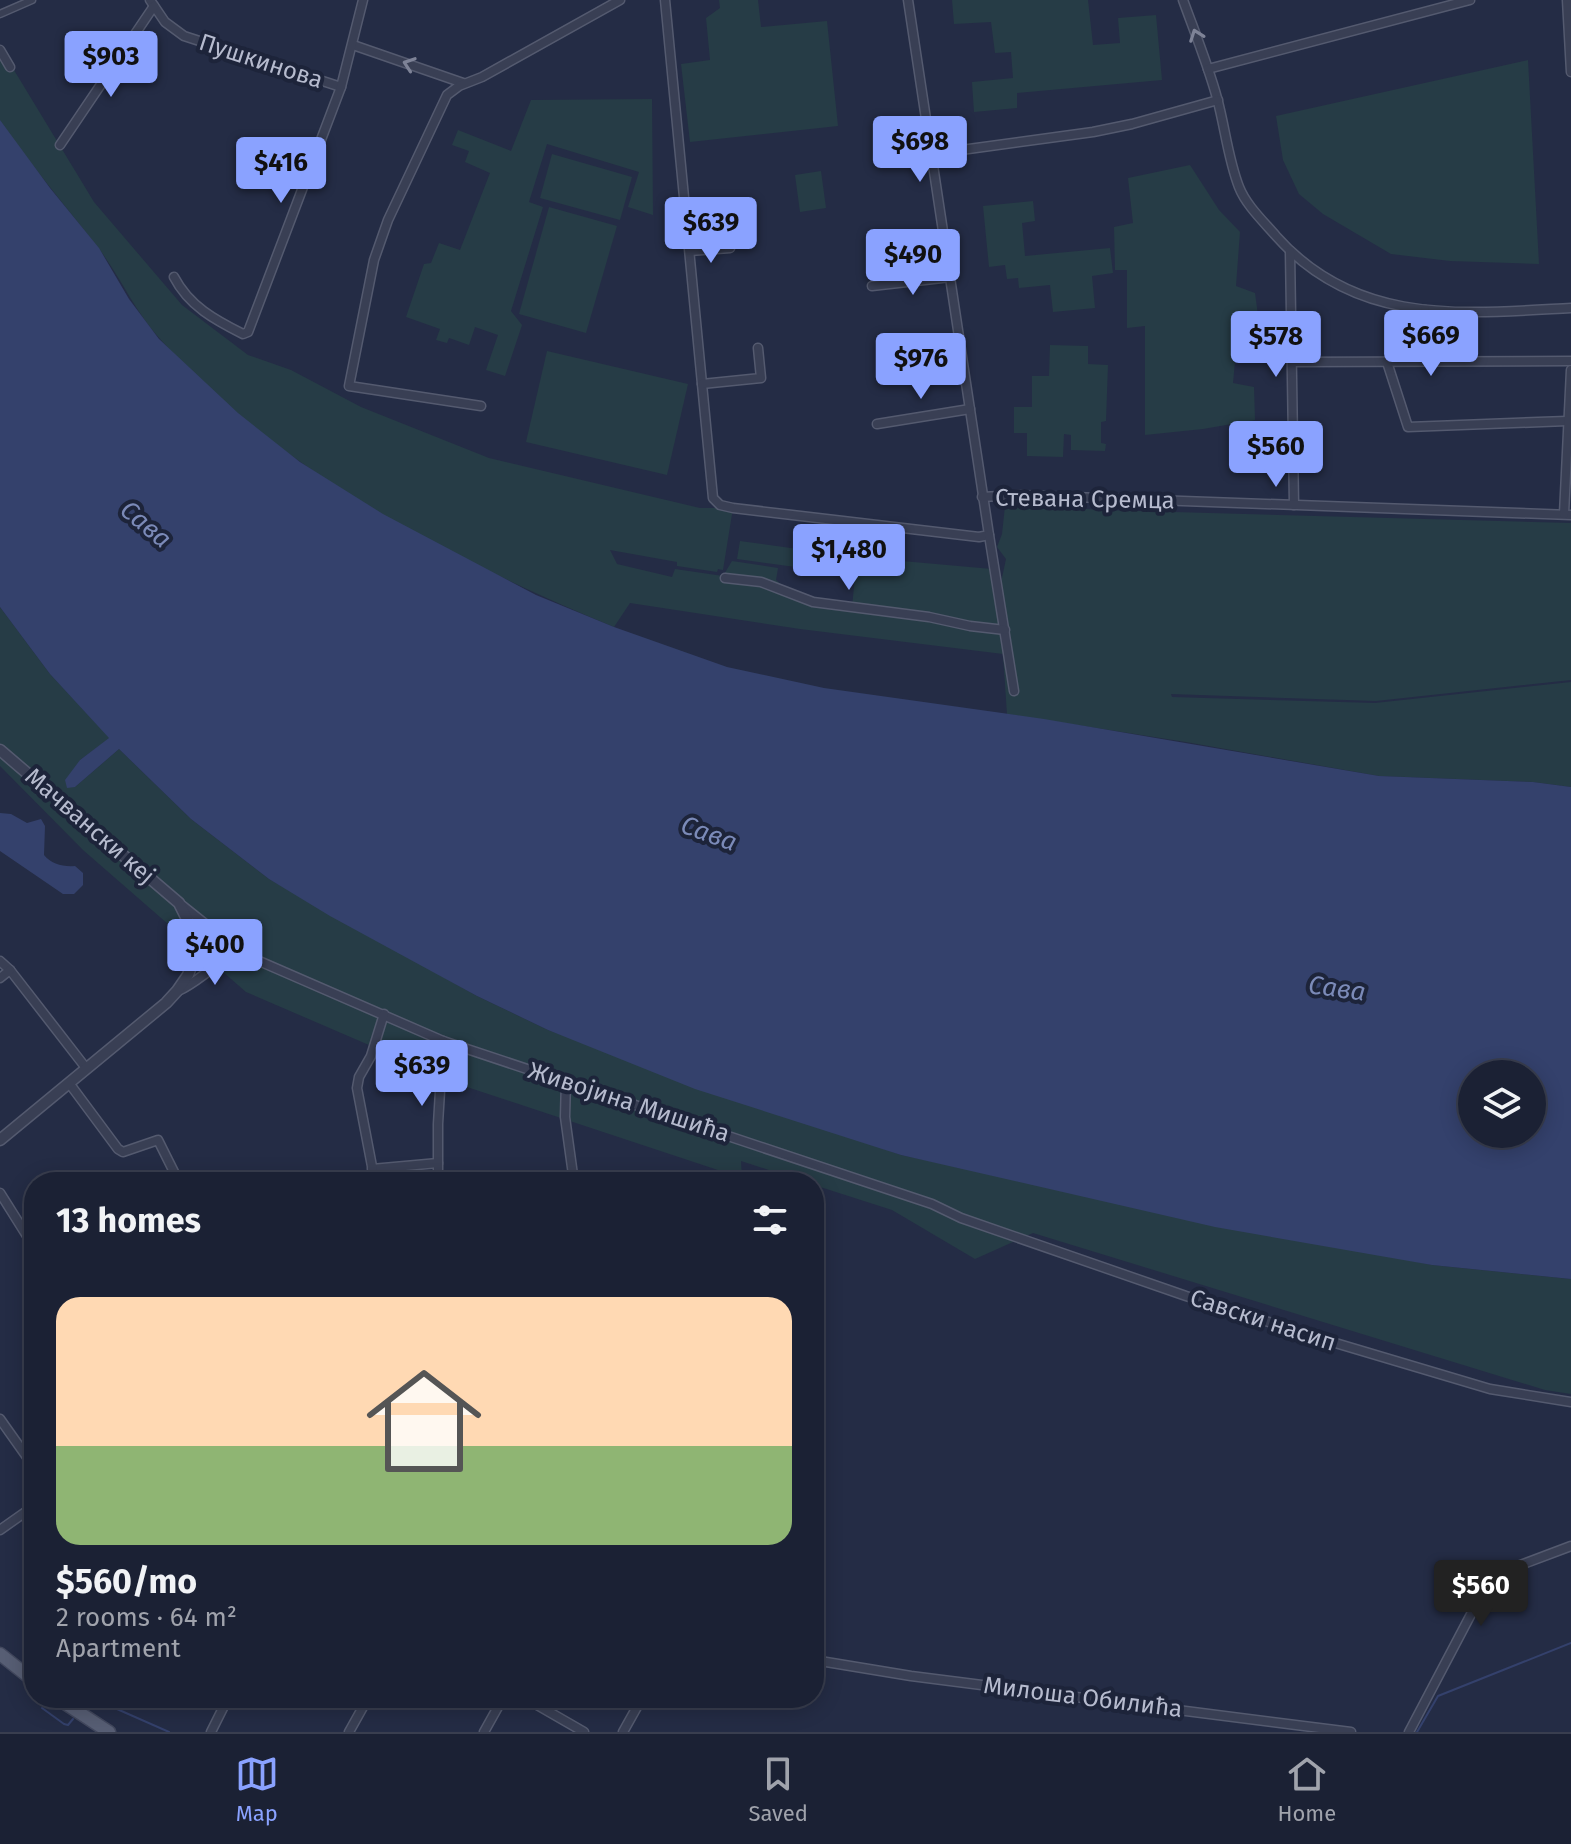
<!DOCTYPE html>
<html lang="en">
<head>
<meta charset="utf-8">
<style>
  :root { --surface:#1b2134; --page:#282e40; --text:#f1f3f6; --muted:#a0a3ac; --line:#393e4f; --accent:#8aa2ff }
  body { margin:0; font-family:"Fira Sans",sans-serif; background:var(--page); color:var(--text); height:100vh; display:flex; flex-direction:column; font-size:30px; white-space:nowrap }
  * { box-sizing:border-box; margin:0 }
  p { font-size:26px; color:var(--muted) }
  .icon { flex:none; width:44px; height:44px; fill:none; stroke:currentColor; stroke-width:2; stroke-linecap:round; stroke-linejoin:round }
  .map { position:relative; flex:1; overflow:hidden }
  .side { position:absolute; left:24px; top:1172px; width:800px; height:536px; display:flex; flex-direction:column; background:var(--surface); border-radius:32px; box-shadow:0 4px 20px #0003,0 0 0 2px var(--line) }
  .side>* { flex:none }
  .tools { position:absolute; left:1458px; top:1060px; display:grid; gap:16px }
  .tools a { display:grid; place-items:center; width:88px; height:88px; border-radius:50%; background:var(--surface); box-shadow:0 4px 20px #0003,0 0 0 2px var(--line); font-size:40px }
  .price { position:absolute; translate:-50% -68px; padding:0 18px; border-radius:8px; background:var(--accent); color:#111; font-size:26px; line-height:52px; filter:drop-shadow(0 2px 4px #0008) }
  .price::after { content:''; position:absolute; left:50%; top:48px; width:24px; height:18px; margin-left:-12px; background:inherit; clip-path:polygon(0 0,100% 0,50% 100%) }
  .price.current { background:#222; color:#fff }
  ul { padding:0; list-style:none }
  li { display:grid; align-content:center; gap:16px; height:424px; padding:0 32px }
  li+li { border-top:2px solid var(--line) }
  li span { display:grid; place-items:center; height:248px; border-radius:24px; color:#555 }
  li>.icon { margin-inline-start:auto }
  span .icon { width:144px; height:144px; fill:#fffc; stroke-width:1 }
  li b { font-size:34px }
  h2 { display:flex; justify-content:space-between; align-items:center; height:96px; padding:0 32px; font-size:34px }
  .tabs { display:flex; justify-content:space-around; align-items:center; height:112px; border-top:2px solid var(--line); background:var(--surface); font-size:22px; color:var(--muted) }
  .tabs a { display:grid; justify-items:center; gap:4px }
  .tabs .current { color:var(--accent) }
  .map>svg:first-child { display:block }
  .green { fill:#263c46 }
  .water { fill:#34416c; fill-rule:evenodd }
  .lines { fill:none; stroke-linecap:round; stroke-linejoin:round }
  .stream { stroke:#34416c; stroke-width:2 }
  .pedestrian-casing { stroke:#545a6f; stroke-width:9 }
  .minor-casing { stroke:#545a6f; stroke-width:11 }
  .tertiary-casing { stroke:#545a6f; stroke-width:13 }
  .primary-casing { stroke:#42485e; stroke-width:15 }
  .pedestrian { stroke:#393f54; stroke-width:6 }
  .minor { stroke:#393f54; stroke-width:8 }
  .tertiary { stroke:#393f54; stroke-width:10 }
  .primary { stroke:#575e74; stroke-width:12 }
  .oneway { stroke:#7e8397 }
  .labels { text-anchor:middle; stroke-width:8; stroke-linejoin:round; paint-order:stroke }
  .street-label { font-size:24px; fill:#b6bbce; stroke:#1d243a }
  .water-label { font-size:26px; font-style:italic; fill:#7b8ab8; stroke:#1d243a }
</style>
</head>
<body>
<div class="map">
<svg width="1571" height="1732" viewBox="0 0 1571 1732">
  <rect width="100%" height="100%" fill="#242c45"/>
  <g class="green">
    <polygon points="719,0 758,0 761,27 827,21 838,126 690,142 681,64 710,60 706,18 720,8"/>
    <polygon points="952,0 1088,0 1093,45 1120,43 1118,18 1156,15 1162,80 1017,93 1017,108 974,112 972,82 1013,78 1011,52 995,53 991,22 954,24"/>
    <path d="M 0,47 L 94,202 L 182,305 L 248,355 L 291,370 L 361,407 L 489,458 L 700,508 L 733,508 L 723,570 L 718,569 L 717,572 L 677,566 L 677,562 L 610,550 L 617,564 L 672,577 L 675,569 L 723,576 L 732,561 L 778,568 L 776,580 L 797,599 L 852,607 L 857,557 L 992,569 L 997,601 L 1006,559 L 997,547 L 1002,534 L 1005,506 L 1013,504 L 1102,510 L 1571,523 L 1571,680 L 1376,701 L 1171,694 L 1172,697 L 1375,703 L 1571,682 L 1571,787 L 1533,782 L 1379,776 L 1186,742 L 1007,714 L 1003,654 L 800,629 L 630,603 L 614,627 C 453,560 279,472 161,340 C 134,311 120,275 96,245 C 71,213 45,182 21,150 C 14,141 3,130 0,120 C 0,107 0,63 0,47 Z"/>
    <polygon points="1528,60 1539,264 1450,261 1391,254 1323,214 1299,194 1283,160 1276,116"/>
    <polygon points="652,99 653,215 628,207 639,172 547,144 529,202 543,207 511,311 522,325 505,376 486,370 498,335 475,327 469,345 449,338 447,343 436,340 440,329 406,317 424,264 431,263 439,243 460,250 490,173 465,162 469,151 452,145 458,130 511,151 531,100"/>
    <polygon points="552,154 632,177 620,220 540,198"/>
    <polygon points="1190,165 1219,210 1240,232 1236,286 1255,293 1261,338 1237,339 1233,383 1254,387 1255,420 1203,429 1145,435 1145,326 1127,328 1127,270 1115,270 1114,227 1133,223 1128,178"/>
    <polygon points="821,171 826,208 800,212 795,175"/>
    <polygon points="1033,201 1035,221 1022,223 1025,256 1110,248 1113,273 1092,276 1095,308 1053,312 1050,285 1019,288 1018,278 1007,279 1005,265 989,267 983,206"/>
    <polygon points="549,207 617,226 586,333 519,314"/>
    <polygon points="1050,345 1088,346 1088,364 1108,365 1106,421 1101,422 1101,443 1106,444 1105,451 1071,450 1071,435 1064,434 1063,457 1027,456 1027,433 1014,433 1014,407 1032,407 1032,376 1049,376"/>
    <polygon points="547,351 688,384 667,475 526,442"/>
    <polygon points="740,541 805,550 803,568 737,559"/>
    <polygon points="0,607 50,674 110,738 80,760 75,787 119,749 191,819 269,879 477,996 548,1030 901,1155 1432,1265 1571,1279 1571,1394 1545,1390 1033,1233 975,1259 892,1210 814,1185 814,1182 806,1182 741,1161 742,1178 464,1086 246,992 83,850 0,766"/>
  </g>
  <g class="water">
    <path d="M 0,120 L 50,188 L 99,248 L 129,299 L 159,339 L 238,413 L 300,462 L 383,514 L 536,595 L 614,627 L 727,667 L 824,688 L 1044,719 L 1379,776 L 1533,782 L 1571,787 L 1571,1279 L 1432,1265 L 1215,1227 L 901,1155 L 695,1089 L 548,1030 L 477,996 L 330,916 L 269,879 L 191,819 L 119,749 L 75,787 L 67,788 L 65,780 L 80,760 L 109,738 L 50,674 L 0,607 ZM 1472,1074 L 1532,1074 L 1532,1134 L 1472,1134 Z"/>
    <path d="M 0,813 L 11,814 L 27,823 L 41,819 L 45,826 L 44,855 C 51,864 63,867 75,866 L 83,873 L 83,885 L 74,894 L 63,894 L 0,851 Z"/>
  </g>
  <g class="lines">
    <g class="stream">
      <polyline points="82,1703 87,1698 92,1698 169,1732"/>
      <polyline points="42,1708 64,1724 68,1725 73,1719"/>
      <polyline points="1417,1732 1438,1696 1571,1643"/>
    </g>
    <g class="pedestrian-casing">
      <polyline id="pedestrian" points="0,14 32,0"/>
    </g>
    <g class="minor-casing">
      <g id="minor">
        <polyline points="150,0 165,22 184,36 341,87"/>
        <polyline points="665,0 713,498 720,505 733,508 979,537 989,535 908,0"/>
        <path d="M 1183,0 C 1195,33 1208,65 1217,98 C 1225,127 1228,159 1239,187 C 1246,205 1263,221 1276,236 C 1356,326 1461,314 1571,308"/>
        <polyline points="1567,0 1571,72"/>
        <polyline points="353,45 463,83"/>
        <polyline points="0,50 10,67"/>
        <polyline points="1208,69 1470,0"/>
        <polyline points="60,145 154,6"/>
        <polyline points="932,154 1093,132 1132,124 1218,100"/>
        <polyline points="690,251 730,248"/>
        <polyline points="1290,251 1294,505"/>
        <path d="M 174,277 C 189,306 215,320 243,334 L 248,332 L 341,87 L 363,0"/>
        <polyline points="872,286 951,277"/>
        <polyline points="1425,310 1429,362"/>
        <polyline points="1292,362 1571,361"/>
        <polyline points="1387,362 1408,427 1567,421"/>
        <polyline points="702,384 761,378 758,348"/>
        <polyline points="481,406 349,386 374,260 388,220 447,95 459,86 482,77 620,0"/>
        <polyline points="877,424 970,409"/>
        <polyline points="982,497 1018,495 1571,515"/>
        <polyline points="1564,514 1571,370"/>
        <polyline points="989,535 1014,691"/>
        <polyline points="725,578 761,582 813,602 929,617 970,626 1005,630"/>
        <polyline points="183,906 243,954 443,1041 932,1204 961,1218 1186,1296 1332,1342 1490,1389 1571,1402"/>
        <polyline points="0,961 10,970 86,1068"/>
        <polyline points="0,978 10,970"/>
        <path d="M 178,991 C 201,981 217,959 243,954"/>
        <polyline points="566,1080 565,1117 574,1182"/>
        <polyline points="69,1083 118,1149 123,1152 158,1140 179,1182"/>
        <polyline points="372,1169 438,1163"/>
        <polyline points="438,1179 438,1124 443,1041"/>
        <polyline points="375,1182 357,1088 359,1077 371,1056 384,1014"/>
        <polyline points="0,1193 34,1247"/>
        <polyline points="0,1419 34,1467"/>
        <polyline points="0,1530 34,1506"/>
        <polyline points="814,1660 911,1676 1351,1732"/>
        <polyline points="525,1698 584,1732"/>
        <polyline points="211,1732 228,1698"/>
        <polyline points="349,1732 368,1698"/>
        <polyline points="484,1732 503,1698"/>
        <polyline points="623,1732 642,1698"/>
        <polyline points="1409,1732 1489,1580 1502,1572 1571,1546"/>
      </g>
    </g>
    <g class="tertiary-casing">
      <polyline id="tertiary" points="0,750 179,903 192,929 194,942 194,958 188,975 177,991 166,1003 0,1140"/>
    </g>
    <g class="primary-casing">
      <g id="primary">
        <polyline points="0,1654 34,1681"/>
        <polyline points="57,1698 109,1732"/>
      </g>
    </g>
    <use href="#pedestrian" class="pedestrian"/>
    <use href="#minor" class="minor"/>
    <use href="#tertiary" class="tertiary"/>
    <use href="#primary" class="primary"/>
  </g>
  <defs><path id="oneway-chevron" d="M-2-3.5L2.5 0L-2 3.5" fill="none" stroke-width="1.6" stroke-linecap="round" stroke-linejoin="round" transform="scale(2)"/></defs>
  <g class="oneway">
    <use href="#oneway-chevron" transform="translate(1196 35) rotate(-110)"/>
    <use href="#oneway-chevron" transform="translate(409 64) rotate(-161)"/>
  </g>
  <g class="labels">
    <g class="street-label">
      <text transform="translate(261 61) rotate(18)" y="8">Пушкинова</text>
      <text transform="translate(1085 499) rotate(1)" y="8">Стевана Сремца</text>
      <text transform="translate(90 826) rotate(41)" y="8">Мачвански кеј</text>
      <text transform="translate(629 1102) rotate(18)" y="8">Живојина Мишића</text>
      <text transform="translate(1263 1320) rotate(18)" y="8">Савски насип</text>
      <text transform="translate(1083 1697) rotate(7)" y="8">Милоша Обилића</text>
    </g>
    <g class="water-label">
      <text transform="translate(146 524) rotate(40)" y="9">Сава</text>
      <text transform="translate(709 833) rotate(20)" y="9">Сава</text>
      <text transform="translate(1337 988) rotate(8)" y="9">Сава</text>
    </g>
  </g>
</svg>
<div class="tools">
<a><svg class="icon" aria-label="layers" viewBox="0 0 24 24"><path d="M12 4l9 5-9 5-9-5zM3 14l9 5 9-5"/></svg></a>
</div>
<b class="price" style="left:111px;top:99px">$903</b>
<b class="price" style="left:920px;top:184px">$698</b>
<b class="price" style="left:281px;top:205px">$416</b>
<b class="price" style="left:711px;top:265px">$639</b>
<b class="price" style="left:913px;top:297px">$490</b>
<b class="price" style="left:1431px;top:378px">$669</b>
<b class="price" style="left:1276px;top:379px">$578</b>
<b class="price" style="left:921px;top:401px">$976</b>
<b class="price" style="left:1276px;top:489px">$560</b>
<b class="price" style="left:849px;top:592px">$1,480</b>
<b class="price" style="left:215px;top:987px">$400</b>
<b class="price" style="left:422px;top:1108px">$639</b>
<b class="price current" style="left:1481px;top:1628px">$560</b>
<section class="side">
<h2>13 homes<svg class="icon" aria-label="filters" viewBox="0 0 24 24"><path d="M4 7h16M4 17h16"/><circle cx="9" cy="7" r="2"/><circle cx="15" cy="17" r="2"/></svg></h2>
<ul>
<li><span style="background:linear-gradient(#ffd9b3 60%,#8fb573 0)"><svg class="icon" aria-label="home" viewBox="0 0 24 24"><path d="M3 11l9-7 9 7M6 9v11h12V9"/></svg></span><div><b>$560/mo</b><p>2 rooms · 64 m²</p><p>Apartment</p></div></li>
</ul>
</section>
</div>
<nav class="tabs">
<a class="current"><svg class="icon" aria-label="map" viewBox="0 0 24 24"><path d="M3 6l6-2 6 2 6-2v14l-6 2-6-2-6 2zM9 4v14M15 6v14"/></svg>Map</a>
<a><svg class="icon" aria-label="saved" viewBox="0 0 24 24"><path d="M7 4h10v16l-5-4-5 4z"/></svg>Saved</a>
<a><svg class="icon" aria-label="home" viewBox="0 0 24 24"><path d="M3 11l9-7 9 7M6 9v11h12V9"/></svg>Home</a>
</nav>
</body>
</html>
